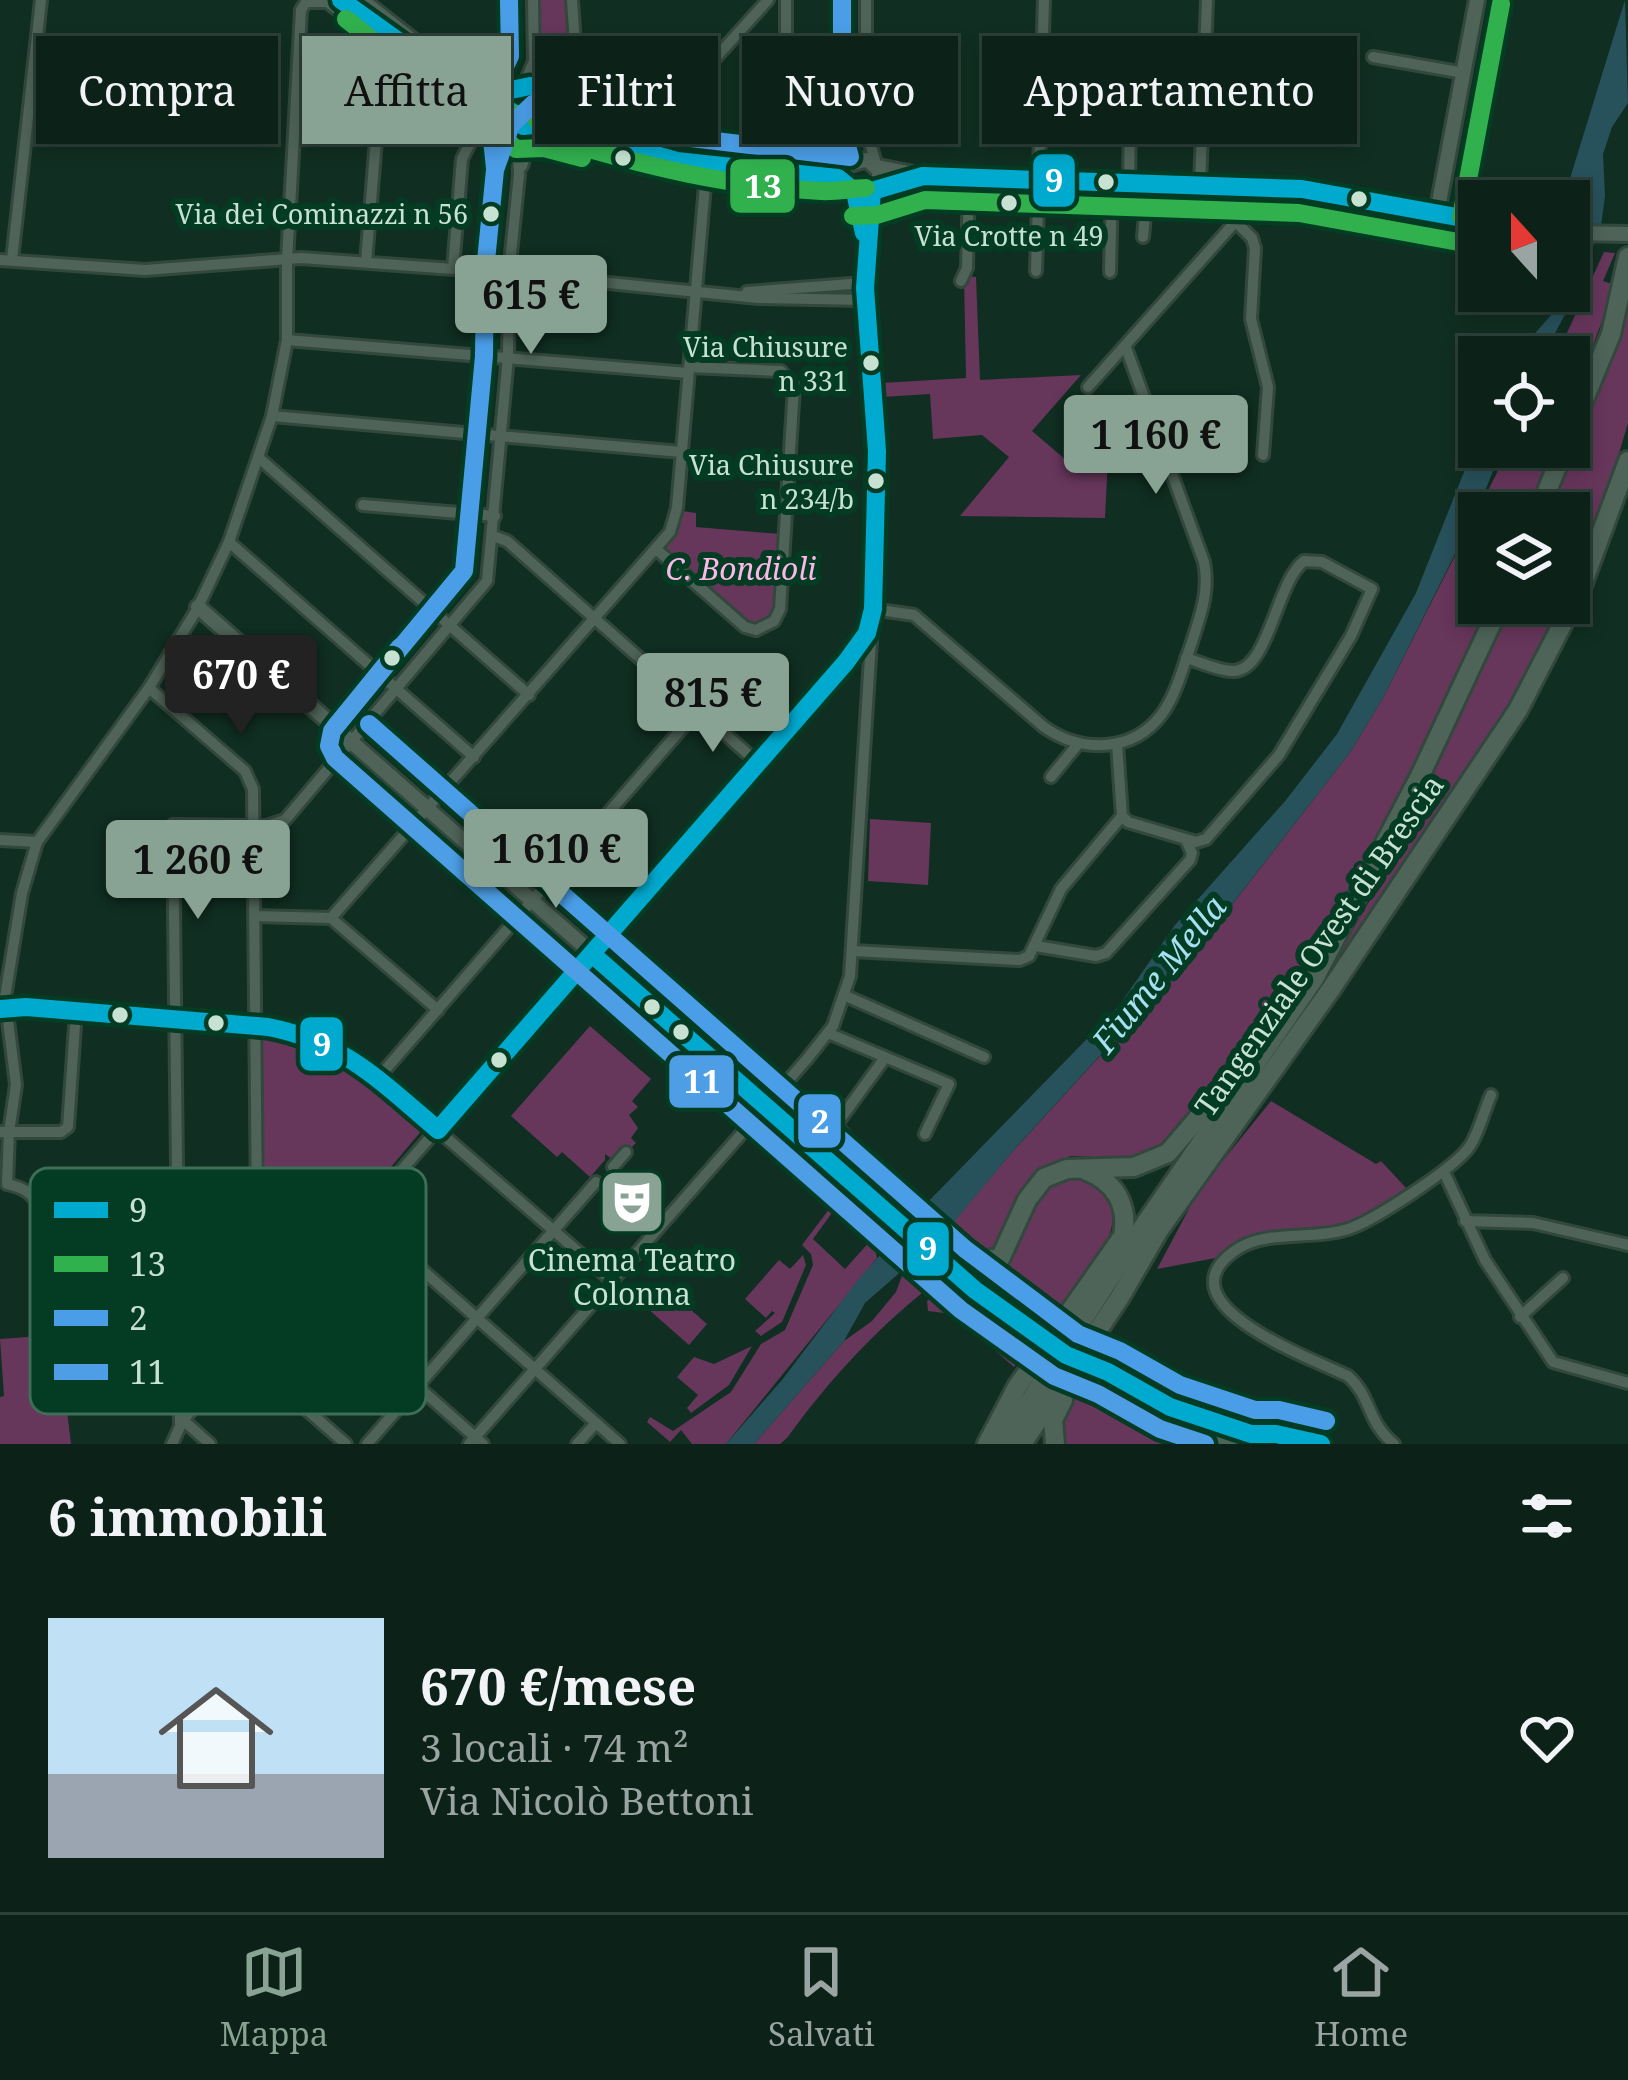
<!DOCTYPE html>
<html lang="it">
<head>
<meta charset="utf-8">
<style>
  :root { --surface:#0c2219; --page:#152a22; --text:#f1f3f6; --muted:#9aa4a2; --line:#2c3f38; --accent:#88a394 }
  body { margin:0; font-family:"Noto Serif",serif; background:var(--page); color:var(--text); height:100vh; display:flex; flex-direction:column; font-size:45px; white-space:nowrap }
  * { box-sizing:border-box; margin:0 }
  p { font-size:39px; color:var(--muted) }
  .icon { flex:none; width:66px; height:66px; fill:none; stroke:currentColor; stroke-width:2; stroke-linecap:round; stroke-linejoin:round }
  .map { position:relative; height:1444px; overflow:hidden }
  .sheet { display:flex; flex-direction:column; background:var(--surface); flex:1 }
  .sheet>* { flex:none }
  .guide { position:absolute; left:36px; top:36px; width:1557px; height:108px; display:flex; gap:24px }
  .needle { width:78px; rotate:339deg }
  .controls { position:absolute; left:1458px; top:180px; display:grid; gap:24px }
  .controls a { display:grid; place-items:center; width:132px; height:132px; border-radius:0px; background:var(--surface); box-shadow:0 6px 18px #0003,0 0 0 3px var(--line); font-size:60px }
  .price { position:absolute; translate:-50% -102px; padding:0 27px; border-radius:12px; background:var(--accent); color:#111; font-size:39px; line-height:78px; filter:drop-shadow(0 3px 6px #0008) }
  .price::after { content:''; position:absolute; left:50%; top:72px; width:36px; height:27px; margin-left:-18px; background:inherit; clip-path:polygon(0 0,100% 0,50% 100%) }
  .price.current { background:#222; color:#fff }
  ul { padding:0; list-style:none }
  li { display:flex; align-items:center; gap:36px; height:300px; padding:0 48px }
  li span { display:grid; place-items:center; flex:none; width:336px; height:240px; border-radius:0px; color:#555 }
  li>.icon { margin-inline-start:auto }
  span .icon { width:144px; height:144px; fill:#fffc; stroke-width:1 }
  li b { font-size:51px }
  h2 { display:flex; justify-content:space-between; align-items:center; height:144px; padding:0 48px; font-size:51px }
  .chip { padding:0 42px; border-radius:0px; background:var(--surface); box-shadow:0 6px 18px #0003,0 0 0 3px var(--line); font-size:42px; line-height:108px }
  .chip.current { background:var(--accent); color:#111 }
  .menu { display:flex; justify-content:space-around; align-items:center; height:168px; border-top:3px solid var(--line); background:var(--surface); font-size:33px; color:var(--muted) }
  .menu a { display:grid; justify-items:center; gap:6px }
  .menu .current { color:var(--accent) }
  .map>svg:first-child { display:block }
  .green { fill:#67365b }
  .water { fill:#27515b }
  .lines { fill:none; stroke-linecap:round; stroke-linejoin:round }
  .minor-casing { stroke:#33483d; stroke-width:16 }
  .tertiary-casing { stroke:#33483d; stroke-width:20 }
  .trunk-casing { stroke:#33483d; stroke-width:24 }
  .minor { stroke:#4f6358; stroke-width:10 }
  .tertiary { stroke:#4f6358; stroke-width:14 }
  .trunk { stroke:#4e6459; stroke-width:18 }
  .tertiary-bridge-casing { stroke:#33483d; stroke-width:20; stroke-linecap:butt }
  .trunk-bridge-casing { stroke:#33483d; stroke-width:24; stroke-linecap:butt }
  .tertiary-bridge { stroke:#4f6358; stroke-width:14 }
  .trunk-bridge { stroke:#4e6459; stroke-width:18 }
  .bus-1-casing { stroke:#033b23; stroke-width:27 }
  .bus-2-casing { stroke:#033b23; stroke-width:27 }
  .bus-3-casing { stroke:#033b23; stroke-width:27 }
  .bus-4-casing { stroke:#033b23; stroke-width:27 }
  .bus-1 { stroke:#00a9ce; stroke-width:18 }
  .bus-2 { stroke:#31b04e; stroke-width:18 }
  .bus-3 { stroke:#4a9ee7; stroke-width:18 }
  .bus-4 { stroke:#4d9ee5; stroke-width:18 }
  .bus-dot { fill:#c8e2d2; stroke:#033b23; stroke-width:4.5 }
  .labels { text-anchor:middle; stroke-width:12; stroke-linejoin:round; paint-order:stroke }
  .bus-label { font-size:27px; fill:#c8e2d2; stroke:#033b23; text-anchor:end }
  .park-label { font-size:30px; font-style:italic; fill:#fcb9e7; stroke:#033b23 }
  .street-label { font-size:30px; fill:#c8e2d2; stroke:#033b23 }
  .poi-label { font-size:30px; fill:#c8e2d2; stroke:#033b23 }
  .water-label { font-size:33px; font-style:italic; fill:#a6e1f2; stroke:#033b23 }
  .key { fill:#033b23; stroke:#3e6d58; stroke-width:3 }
  .key-label { font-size:33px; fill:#c8e2d2 }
  .line-badge { stroke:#033b23; stroke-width:4.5 }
  .badge-label { font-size:33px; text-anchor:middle; font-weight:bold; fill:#fff }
</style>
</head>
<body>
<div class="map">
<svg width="1628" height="1444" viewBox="0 0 1628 1444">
  <rect width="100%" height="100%" fill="#102e21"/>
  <g class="green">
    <polygon points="536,0 566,0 568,56 539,57"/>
    <polygon points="1604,252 1615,253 1603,281 1615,285 1569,411 1569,357 1556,357"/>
    <polygon points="964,276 976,277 980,380 1081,375 1032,431 1080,472 1109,438 1105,518 960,516 1009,457 982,435 933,439 930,394 882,397 881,383 966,378"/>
    <polygon points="1628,299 1628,423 1605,501 1569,591 1569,513 1547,513 1596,394"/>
    <polygon points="1510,447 1556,447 1528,513 1479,513 1479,603 1491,603 1383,829 1322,942 1277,1012 1220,1077 1189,1121 1157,1149 1124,1158 1070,1156 1035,1176 1024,1188 990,1254 968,1263 940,1238 1012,1152 1197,950 1351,751 1383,698"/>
    <polygon points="682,511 696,513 696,527 780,534 776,605 770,619 757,625 746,622 662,549 676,532"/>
    <polygon points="1509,603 1563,603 1501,720 1327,979 1327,972 1385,875"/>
    <polygon points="870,819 931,823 928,885 868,881"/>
    <polygon points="590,1026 651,1079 632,1101 638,1107 629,1115 638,1128 631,1138 636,1143 630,1149 625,1146 613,1160 605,1154 605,1160 590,1177 562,1152 557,1157 511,1116"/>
    <path d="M 263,1034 C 331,1044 373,1085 423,1129 L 300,1275 L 269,1237 L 263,1213 Z"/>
    <polygon points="1271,1101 1376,1164 1381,1161 1408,1190 1344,1226 1243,1242 1226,1256 1157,1269 1199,1190"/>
    <path d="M 1065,1177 C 1082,1177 1096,1180 1106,1194 C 1133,1230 1073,1295 1053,1326 L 1012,1293 L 1004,1262 C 1020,1232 1032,1192 1065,1177 Z"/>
    <polygon points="842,1192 845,1195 813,1239 845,1269 873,1238 877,1258 726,1444 692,1444 681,1430 670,1442 647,1422 650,1417 673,1431 731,1392 761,1344 785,1330 813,1265 811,1254 802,1245"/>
    <polygon points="803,1255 806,1265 782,1322 761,1336 755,1331 775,1313 772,1311 766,1318 745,1299 779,1260 790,1269"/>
    <path d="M 917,1260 L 939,1280 C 882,1322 829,1380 787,1438 L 780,1444 L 754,1444 L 844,1341 L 872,1321 L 896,1292 L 903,1273 Z"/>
    <polygon points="945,1284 1022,1347 1024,1354 1014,1367 953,1314 928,1311 927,1301"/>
    <polygon points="665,1287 707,1324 689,1345 647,1308"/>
    <polygon points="121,1330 122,1375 63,1377 71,1444 0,1444 0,1397 4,1396 0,1339"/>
    <polygon points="752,1346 729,1385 691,1413 687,1408 698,1395 677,1377 694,1357 714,1364"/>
    <polygon points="1082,1384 1119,1403 1131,1418 1166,1431 1182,1444 1060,1444 1059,1417"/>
  </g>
  <g class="water">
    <polygon points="1625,0 1628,103 1612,127 1603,154 1605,196 1601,226 1567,311 1542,357 1514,357 1552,314 1544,297 1534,295 1535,291 1569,291 1569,201 1563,201"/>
    <polygon points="1479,434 1479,447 1503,447 1478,508 1383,698 1351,751 1199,947 1012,1152 945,1233 865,1303 844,1341 754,1444 726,1444 782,1380 857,1281 922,1208 1118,1007 1175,925 1286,800 1337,734 1416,593"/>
  </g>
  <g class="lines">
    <g class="minor-casing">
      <g id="minor">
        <polyline points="866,0 866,128 876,164"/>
        <polyline points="327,2 442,87 485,113 462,159 453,269"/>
        <polyline points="1204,54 1309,55"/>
        <polyline points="1373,57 1464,73"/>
        <polyline points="534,61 576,60 572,0"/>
        <polyline points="534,61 548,92"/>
        <polyline points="523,87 534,61 533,0"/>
        <polyline points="653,127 768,0"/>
        <polyline points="786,146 786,0"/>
        <polyline points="522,166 530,140 540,127"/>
        <polyline points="1129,183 1131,51"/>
        <polyline points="1200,185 1207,0"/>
        <polyline points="1236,222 1252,238 1255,248 1251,319 1268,387 1263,455"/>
        <polyline points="865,227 872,191"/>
        <polyline points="1143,237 1148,184"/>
        <polyline points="0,260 145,270 301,258 509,273 758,298 865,300"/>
        <polyline points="12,260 41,0"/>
        <polyline points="366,262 378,116 416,68"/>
        <polyline points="1036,271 1044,0"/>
        <polyline points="1110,272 1112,183"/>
        <polyline points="961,281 967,268 969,178"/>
        <polyline points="747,292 864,283"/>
        <polyline points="287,340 688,373"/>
        <polyline points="1088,387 1244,212 1253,186"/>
        <polyline points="272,416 681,452"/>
        <polyline points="259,458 529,695"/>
        <polyline points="363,505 495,516"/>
        <polyline points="493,536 507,541 758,763"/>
        <polyline points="229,542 474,757"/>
        <polyline points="656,549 745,627 756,630 774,621 780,609 794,387 781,371 689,367"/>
        <path d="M 873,609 L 914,615 L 1044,727 C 1081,753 1133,753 1162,714 C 1176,695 1183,667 1191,645 C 1200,616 1210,592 1204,562 L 1126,348"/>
        <polyline points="149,688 245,771 253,789 257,1208 271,1253 280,1265 483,1444"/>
        <polyline points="1051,777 1078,744"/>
        <path d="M 1122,816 L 1128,822 L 1196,842 L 1206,839 L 1279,755 L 1351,636 L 1372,589 L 1322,562 L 1304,561 C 1276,582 1269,671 1233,671 C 1218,671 1200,662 1186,658"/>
        <polyline points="0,840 37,842"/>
        <polyline points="255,916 331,918 670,532 677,508 706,174"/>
        <polyline points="331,918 438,1010"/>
        <polyline points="1036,946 1096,956 1106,953 1190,860 1192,853 1186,840"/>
        <polyline points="853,951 1020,960 1029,956 1061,889 1122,816 1117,744"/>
        <polyline points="846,996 984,1057"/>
        <polyline points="0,1009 26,1007 280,1029 327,1043 368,1070 612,1281"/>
        <path d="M 76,1011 L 68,1127 L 61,1132 L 9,1132 L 7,1184 C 39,1191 32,1205 54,1216 C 74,1227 100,1223 122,1223"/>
        <polyline points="828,1033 949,1084 925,1134"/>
        <polyline points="378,1078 697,711"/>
        <polyline points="0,1132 9,1132 16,1085 5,997 22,893 37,842 149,688 196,611 229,542 272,416 287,340 287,260 301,10 306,2 327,2"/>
        <polyline points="858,1151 836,1125 884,1059"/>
        <polyline points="613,1167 626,1152"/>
        <polyline points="1444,1172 1485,1260 1553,1362 1628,1383"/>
        <polyline points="362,1217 620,1444"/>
        <polyline points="1465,1221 1533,1223 1628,1245"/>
        <polyline points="1520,1317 1563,1278"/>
        <polyline points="242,1353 346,1444"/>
        <polyline points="64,1380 180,1376"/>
        <polyline points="183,1420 210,1444"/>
        <polyline points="180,1423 173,825 266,826 285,820 487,581 508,357 509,273 519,175 517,121"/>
        <polyline points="172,1444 183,1420 846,662 870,627"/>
        <polyline points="367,1444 596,1182"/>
        <polyline points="469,1444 807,1059 833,1026 850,976 873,609 877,455 865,300 864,230 855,192"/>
        <polyline points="577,1444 596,1423"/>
        <path d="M 1394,1444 C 1366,1421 1372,1397 1348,1376 C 1313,1359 1153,1302 1239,1248 C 1268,1230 1315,1240 1348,1229 C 1373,1221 1455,1168 1470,1146 C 1479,1132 1484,1111 1491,1095"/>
      </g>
    </g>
    <g class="tertiary-casing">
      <g id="tertiary">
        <polyline points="341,0 457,83 512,112 523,126 540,127 551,118"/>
        <path d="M 361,0 C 402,30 467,94 519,90"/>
        <path d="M 512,112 L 519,90 L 536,86 L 548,92 L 555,108 L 565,117 C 652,146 741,165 833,167 C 847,168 855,160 868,160 L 880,171 L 875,189"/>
        <polyline points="546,124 677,161 739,169"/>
        <polyline points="878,167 923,176 1302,189 1479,221"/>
        <polyline points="809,174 843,180 864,194 910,178"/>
        <polyline points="1437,213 1477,0"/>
        <polyline points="1569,233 1628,234"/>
        <polyline points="198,607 950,1268 1022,1325"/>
        <path d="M 1108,1372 C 1137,1395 1218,1431 1255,1435 C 1278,1437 1298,1439 1321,1444"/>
      </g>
    </g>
    <g class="trunk-casing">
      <g id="trunk">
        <polyline points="1569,436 1611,334 1628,257"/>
        <polyline points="1538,513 1565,447"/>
        <polyline points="997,1265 1006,1296 1031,1318"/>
        <polyline points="952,1269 992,1259"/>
        <polyline points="983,1296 1027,1200 1044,1178 1067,1169 1134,1167 1168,1153 1256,1050"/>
        <path d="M 1130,1387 C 1150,1416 1177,1416 1190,1444"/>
        <path d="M 987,1444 L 1017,1387 L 1123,1236 C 1129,1204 1114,1181 1085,1170"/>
        <polyline points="1002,1444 1147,1221 1314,979 1420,776 1501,603"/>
        <polyline points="1022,1444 1120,1297 1159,1230 1331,989 1518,710 1581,588 1628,461"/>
        <polyline points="1055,1444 1053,1420 1063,1400"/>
        <polyline points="1197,1444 1204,1418"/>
        <polyline points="1221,1444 1251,1434"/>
      </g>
    </g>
    <use href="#minor" class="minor"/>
    <use href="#tertiary" class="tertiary"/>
    <use href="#trunk" class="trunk"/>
    <g class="tertiary-bridge-casing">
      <polyline id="tertiary-bridge" points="1022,1325 1066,1355 1084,1363"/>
    </g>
    <g class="trunk-bridge-casing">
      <polyline id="trunk-bridge" points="1031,1318 1108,1372"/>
    </g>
    <use href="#tertiary-bridge" class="tertiary-bridge"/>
    <use href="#trunk-bridge" class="trunk-bridge"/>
    <g class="bus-1-casing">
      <g id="bus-1">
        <polyline points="341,0 457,83 512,112 523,126 546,124 677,161 838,178 855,192 864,233"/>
        <polyline points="475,80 506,91 530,86 543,88 565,117 589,125"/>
        <polyline points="592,954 975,1290 1066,1355 1108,1372 1170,1407 1251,1434 1276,1434 1321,1444"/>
        <path d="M 0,1009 L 26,1007 L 268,1027 C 342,1041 383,1083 438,1130"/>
        <polyline points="438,1130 846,662 867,633 873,609 877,451 865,288 872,191 923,176 1302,189 1479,221"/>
      </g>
    </g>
    <g class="bus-2-casing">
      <g id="bus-2">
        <path d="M 346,19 C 396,57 462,129 531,112 L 547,133 L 558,140 C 645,166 730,187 821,191 C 837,192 853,188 866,188"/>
        <polyline points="462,113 496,131 516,149 544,148 582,158"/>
        <polyline points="853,216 877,215 925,200 1299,213 1475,245"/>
        <polyline points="1461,217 1501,4"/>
      </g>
    </g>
    <g class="bus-3-casing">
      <g id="bus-3">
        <polyline points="495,168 488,102 510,56 509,0"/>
        <polyline points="369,724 965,1249 1078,1334 1120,1351 1180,1385 1255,1410 1279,1410 1326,1421"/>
        <polyline points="335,727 464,571 484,356 485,271 495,170 511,125 533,104 548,100 682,137 850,157 842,128 842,0"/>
      </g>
    </g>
    <g class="bus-4-casing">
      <polyline id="bus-4" points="400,647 332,731 329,746 335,758 961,1310 1054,1376 1098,1394 1160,1429 1205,1444"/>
    </g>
    <use href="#bus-1" class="bus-1"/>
    <use href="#bus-2" class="bus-2"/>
    <use href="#bus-3" class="bus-3"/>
    <use href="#bus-4" class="bus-4"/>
  </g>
  <defs>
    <g id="theatre-square" transform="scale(3.45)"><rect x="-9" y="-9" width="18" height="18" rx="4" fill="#88a394" stroke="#033b23"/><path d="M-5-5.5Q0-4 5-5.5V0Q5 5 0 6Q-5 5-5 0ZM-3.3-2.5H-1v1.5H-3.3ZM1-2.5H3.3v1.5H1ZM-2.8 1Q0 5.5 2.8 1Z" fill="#fff"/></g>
  </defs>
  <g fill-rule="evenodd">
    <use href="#theatre-square" x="632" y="1202"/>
  </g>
  <g class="bus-dot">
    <circle cx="623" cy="158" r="10"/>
    <circle cx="1106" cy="182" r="10"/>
    <circle cx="1359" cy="199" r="10"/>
    <circle cx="1009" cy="203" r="10"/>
    <circle cx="491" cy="214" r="10"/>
    <circle cx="871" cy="363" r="10"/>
    <circle cx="876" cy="481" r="10"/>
    <circle cx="392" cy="658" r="10"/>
    <circle cx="652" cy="1007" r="10"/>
    <circle cx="120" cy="1015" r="10"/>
    <circle cx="216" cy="1023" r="10"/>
    <circle cx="681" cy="1032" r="10"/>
    <circle cx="499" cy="1060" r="10"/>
  </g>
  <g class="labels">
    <g class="bus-label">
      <text x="468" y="224">Via dei Cominazzi n 56</text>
      <text x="1009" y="246" text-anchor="middle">Via Crotte n 49</text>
      <text x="848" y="357">Via Chiusure<tspan x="848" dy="34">n 331</tspan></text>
      <text x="854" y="475">Via Chiusure<tspan x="854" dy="34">n 234/b</tspan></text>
    </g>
    <g class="park-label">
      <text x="741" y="580">C. Bondioli</text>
    </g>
    <g class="street-label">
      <text transform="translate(1320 946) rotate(-55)" y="10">Tangenziale Ovest di Brescia</text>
    </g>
    <g class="poi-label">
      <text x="632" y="1271">Cinema Teatro<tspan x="632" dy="34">Colonna</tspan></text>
    </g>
    <g class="water-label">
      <text transform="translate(1159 974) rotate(-51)" y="12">Fiume Mella</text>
    </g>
  </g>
  <rect x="30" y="1168" width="396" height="246" rx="18" class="key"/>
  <rect x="54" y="1202" width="54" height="16" fill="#00a9ce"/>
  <rect x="54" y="1256" width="54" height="16" fill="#31b04e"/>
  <rect x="54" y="1310" width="54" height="16" fill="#4a9ee7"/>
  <rect x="54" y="1364" width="54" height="16" fill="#4d9ee5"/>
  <g class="key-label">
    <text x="129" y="1222">9</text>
    <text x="129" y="1276">13</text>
    <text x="129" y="1330">2</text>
    <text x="129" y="1384">11</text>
  </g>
  <g class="line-badge">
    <rect x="1031" y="152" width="46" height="57" rx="12" fill="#00a9ce"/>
    <rect x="728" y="157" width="69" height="58" rx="12" fill="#31b04e"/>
    <rect x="298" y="1015" width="47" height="58" rx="12" fill="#00a9ce"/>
    <rect x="667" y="1053" width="69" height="57" rx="12" fill="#4d9ee5"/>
    <rect x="796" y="1092" width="47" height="58" rx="12" fill="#4a9ee7"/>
    <rect x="905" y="1220" width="46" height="58" rx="12" fill="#00a9ce"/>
  </g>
  <g class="badge-label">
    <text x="1054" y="192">9</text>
    <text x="763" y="198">13</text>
    <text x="322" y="1056">9</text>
    <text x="702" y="1093">11</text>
    <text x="820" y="1133">2</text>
    <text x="928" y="1260">9</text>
  </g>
</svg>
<div class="controls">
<a><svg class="needle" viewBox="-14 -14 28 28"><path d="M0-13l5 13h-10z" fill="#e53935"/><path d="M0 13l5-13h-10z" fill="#9aa4a2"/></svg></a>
<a><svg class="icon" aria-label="locate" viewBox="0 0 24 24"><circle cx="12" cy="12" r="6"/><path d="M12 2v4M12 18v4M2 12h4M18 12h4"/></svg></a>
<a><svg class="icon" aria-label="layers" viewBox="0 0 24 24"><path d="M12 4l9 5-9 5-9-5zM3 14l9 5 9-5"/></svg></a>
</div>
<b class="price" style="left:531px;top:357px">615 €</b>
<b class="price" style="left:1156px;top:497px">1 160 €</b>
<b class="price current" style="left:241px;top:737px">670 €</b>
<b class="price" style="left:713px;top:755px">815 €</b>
<b class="price" style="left:556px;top:911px">1 610 €</b>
<b class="price" style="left:198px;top:922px">1 260 €</b>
<div class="guide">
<a class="chip">Compra</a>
<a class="chip current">Affitta</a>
<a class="chip">Filtri</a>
<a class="chip">Nuovo</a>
<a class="chip">Appartamento</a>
</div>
</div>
<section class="sheet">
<h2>6 immobili<svg class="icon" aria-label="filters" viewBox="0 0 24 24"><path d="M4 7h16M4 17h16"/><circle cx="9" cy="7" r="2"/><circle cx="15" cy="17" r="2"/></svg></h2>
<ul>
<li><span style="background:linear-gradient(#bfe0f5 65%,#9aa5b1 0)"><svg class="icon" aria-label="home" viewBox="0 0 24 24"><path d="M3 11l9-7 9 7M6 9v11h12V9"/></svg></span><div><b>670 €/mese</b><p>3 locali · 74 m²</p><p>Via Nicolò Bettoni</p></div><svg class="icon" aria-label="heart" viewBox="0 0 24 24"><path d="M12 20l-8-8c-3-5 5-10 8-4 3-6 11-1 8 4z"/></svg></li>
</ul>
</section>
<nav class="menu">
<a class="current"><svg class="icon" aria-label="map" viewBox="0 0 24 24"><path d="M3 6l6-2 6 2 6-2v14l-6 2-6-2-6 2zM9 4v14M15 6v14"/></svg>Mappa</a>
<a><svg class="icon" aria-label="saved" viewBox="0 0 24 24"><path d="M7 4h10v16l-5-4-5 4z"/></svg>Salvati</a>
<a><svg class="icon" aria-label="home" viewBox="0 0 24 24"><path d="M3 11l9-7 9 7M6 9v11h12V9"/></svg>Home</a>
</nav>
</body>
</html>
